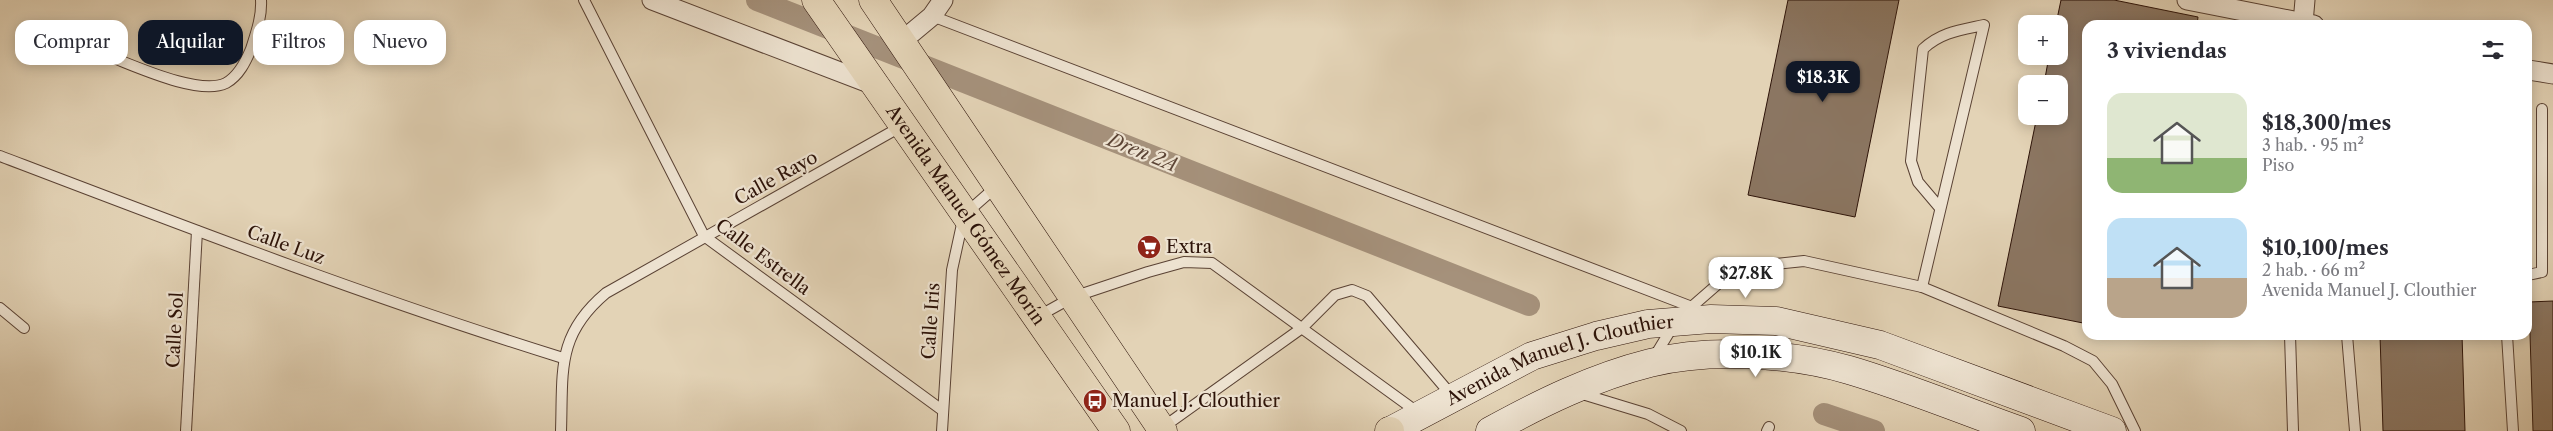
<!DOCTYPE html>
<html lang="es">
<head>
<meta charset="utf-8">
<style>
  :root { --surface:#fff; --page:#f2f2f3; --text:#2b2b33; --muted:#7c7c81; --accent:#111827 }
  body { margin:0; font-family:"Libre Caslon Text",serif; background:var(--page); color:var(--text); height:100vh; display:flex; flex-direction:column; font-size:19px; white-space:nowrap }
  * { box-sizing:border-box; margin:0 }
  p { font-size:16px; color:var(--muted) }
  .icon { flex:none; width:28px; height:28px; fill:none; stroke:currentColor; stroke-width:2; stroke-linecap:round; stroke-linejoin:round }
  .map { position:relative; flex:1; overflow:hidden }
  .side { position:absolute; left:2082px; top:20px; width:450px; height:320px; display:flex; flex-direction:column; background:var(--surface); border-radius:15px; box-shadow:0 2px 12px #0003 }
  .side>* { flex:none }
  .banner { position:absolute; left:15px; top:20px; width:475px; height:45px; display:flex; gap:10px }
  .fabs { position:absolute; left:2018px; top:15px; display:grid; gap:10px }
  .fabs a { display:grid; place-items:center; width:50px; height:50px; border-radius:10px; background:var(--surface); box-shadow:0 2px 12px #0003; font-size:25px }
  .price { position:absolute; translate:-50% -42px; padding:0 11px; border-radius:10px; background:#fff; color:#222; font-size:16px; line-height:32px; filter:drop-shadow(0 1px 2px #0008) }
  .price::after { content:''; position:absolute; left:50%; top:30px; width:15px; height:11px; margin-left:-8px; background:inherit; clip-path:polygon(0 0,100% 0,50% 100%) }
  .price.selected { background:var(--accent); color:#fff }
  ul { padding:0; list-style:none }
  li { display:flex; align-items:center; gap:15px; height:125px; padding:0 25px }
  li span { display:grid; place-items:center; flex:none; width:140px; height:100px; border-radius:15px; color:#555 }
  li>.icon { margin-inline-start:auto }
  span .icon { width:60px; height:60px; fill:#fffc; stroke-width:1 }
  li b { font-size:21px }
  h2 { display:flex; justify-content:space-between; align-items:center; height:60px; padding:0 25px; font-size:21px }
  .pill { padding:0 18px; border-radius:15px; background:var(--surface); box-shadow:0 2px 12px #0003; font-size:18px; line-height:45px }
  .pill.selected { background:var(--accent); color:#fff }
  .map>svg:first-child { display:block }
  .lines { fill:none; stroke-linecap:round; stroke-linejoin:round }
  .canal { stroke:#a5917b; stroke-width:22 }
  .building { fill:#8b7662; stroke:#2c1208 }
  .service-casing { stroke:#5a4234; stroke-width:12 }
  .minor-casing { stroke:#5a4234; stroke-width:21 }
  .secondary-casing { stroke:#2c1208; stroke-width:29 }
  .primary-casing { stroke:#2c1208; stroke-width:29 }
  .service { stroke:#ede2d0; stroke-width:10 }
  .minor { stroke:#ede2d0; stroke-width:19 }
  .secondary { stroke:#ede2d0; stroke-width:28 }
  .primary { stroke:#e3d3b6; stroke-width:28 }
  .labels { text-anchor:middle; stroke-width:4.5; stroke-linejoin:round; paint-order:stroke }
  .street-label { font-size:18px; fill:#2c1208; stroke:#ede2d0 }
  .poi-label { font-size:18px; fill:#2c1208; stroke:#ede2d0; text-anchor:start }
  .water-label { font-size:19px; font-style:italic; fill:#5c4536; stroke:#ede2d0 }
</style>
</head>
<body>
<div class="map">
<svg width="2553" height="431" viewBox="0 0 2553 431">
  <rect width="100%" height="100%" fill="#e3d3b6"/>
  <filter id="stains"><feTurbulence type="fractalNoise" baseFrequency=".004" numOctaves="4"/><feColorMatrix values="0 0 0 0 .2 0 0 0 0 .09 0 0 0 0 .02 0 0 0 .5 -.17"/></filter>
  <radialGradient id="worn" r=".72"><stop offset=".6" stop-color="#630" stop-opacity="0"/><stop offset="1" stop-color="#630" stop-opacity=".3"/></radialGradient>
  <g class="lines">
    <g class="canal">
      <polyline points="757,0 1529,305"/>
      <polyline points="1824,414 1874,431"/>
    </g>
  </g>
  <g class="building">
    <polygon points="1788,0 1899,0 1855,217 1748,195"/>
    <polygon points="2061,0 2114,0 2198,17 2197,25 2088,25 2088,324 1998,306 2037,116 2059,116 2059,84 2044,84 2049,56 2059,56 2059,24 2056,24"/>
    <polygon points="2553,301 2553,431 2533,431 2529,302"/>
    <polygon points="2380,335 2462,335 2465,431 2383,431"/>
  </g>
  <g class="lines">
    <g class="service-casing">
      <g id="service">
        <polyline points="584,0 704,236 942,410"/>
        <polyline points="932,16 1692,307"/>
        <path d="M 111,57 C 137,67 200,96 226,83 C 239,76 246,61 251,49 C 256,33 262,17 261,0"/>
        <path d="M 0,156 C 186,227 373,299 563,358"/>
        <polyline points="2528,275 2542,272 2542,109"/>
        <path d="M 1922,287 L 1984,25 C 1961,30 1941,32 1923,49 L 1911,161 L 1918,182 L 1940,208"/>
        <polyline points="0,308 24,328"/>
        <polyline points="1688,310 1719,283 1748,271 1776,264 1804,261 1922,287 2064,346 2093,361 2112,384 2135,431"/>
        <polyline points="1037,317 1073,297 1148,272 1184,262 1212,263 1420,414"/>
        <polyline points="2290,335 2293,431"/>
        <polyline points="2347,335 2355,431"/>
        <polyline points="2507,335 2513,431"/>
        <polyline points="1653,359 1673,326"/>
        <polyline points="1579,393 1648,414 1681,431"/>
        <polyline points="1162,428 1302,328 1335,295 1352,290 1367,296 1453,397"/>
        <polyline points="186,431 197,231"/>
        <path d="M 561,431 C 563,371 556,335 606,293 L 902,126"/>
        <polyline points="942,431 952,270 964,215 997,186"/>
        <polyline points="1767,431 1769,427"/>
      </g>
    </g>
    <g class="minor-casing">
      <g id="minor">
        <polyline points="652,0 874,85"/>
        <polyline points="2187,0 2314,25"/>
        <polyline points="2303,23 2305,0"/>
        <polyline points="902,41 932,16 943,0"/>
        <polyline points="2528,70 2553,74"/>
      </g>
    </g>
    <g class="secondary-casing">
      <g id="secondary">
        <path id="s1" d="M 1390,431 L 1532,356 L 1596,336 L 1648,324 L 1711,319 L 1776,321 L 1880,345 L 2112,431"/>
        <path d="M 1490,431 C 1541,403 1594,377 1650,363 C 1710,348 1791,353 1849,370 C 1907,387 1964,411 2021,431"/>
      </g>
    </g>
    <g class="primary-casing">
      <g id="primary">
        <path id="s2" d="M 816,0 L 1116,431"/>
        <polyline points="873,0 1163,431"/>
        <polyline points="1389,431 1390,431"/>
      </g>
    </g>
    <use href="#service" class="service"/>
    <use href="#minor" class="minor"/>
    <use href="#secondary" class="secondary"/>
    <use href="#primary" class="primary"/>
  </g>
  <defs>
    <g id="supermarket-disc" transform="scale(1.25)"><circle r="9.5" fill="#8f2418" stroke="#ede2d0"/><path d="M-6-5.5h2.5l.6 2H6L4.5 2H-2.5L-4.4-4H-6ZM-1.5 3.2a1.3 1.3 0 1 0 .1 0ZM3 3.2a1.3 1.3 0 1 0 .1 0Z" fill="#fff"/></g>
    <g id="bus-disc" transform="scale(1.25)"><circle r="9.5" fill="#8f2418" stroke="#ede2d0"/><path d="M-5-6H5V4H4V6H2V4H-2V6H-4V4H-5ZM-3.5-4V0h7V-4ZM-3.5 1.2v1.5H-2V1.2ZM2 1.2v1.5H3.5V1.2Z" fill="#fff"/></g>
  </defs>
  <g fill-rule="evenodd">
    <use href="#supermarket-disc" x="1149" y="247"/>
    <use href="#bus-disc" x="1095" y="401"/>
  </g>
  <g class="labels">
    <g class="street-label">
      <text transform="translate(776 178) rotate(-29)" y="6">Calle Rayo</text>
      <text dy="6" stroke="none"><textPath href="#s2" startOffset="262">Avenida Manuel Gómez Morín</textPath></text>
      <text transform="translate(286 245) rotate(20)" y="6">Calle Luz</text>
      <text transform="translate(763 257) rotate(37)" y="6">Calle Estrella</text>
      <text transform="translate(931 321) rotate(-86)" y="6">Calle Iris</text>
      <text transform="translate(175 330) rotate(-87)" y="6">Calle Sol</text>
      <text dy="6" stroke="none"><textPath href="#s1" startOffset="186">Avenida Manuel J. Clouthier</textPath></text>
    </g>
    <g class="poi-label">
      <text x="1166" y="253">Extra</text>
      <text x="1112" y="407">Manuel J. Clouthier</text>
    </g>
    <g class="water-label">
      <text transform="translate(1143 152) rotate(22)" y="7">Dren 2A</text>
    </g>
  </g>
  <rect width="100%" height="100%" filter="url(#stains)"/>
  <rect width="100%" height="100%" fill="url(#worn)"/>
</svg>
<div class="fabs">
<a>+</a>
<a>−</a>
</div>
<b class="price selected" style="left:1823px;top:103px">$18.3K</b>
<b class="price" style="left:1746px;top:299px">$27.8K</b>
<b class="price" style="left:1756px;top:378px">$10.1K</b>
<div class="banner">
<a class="pill">Comprar</a>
<a class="pill selected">Alquilar</a>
<a class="pill">Filtros</a>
<a class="pill">Nuevo</a>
</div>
<section class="side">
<h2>3 viviendas<svg class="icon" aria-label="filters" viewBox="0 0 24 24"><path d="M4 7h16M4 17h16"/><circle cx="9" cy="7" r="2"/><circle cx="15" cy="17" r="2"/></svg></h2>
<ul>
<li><span style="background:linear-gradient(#dfe7d0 65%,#8fb573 0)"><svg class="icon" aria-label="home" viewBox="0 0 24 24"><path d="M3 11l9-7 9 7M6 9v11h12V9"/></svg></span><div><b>$18,300/mes</b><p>3 hab. · 95 m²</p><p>Piso</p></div></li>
<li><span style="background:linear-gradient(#bfe0f5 60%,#b9a48a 0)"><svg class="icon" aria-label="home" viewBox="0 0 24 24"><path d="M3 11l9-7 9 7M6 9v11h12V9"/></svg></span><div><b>$10,100/mes</b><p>2 hab. · 66 m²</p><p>Avenida Manuel J. Clouthier</p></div></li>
</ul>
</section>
</div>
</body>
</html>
